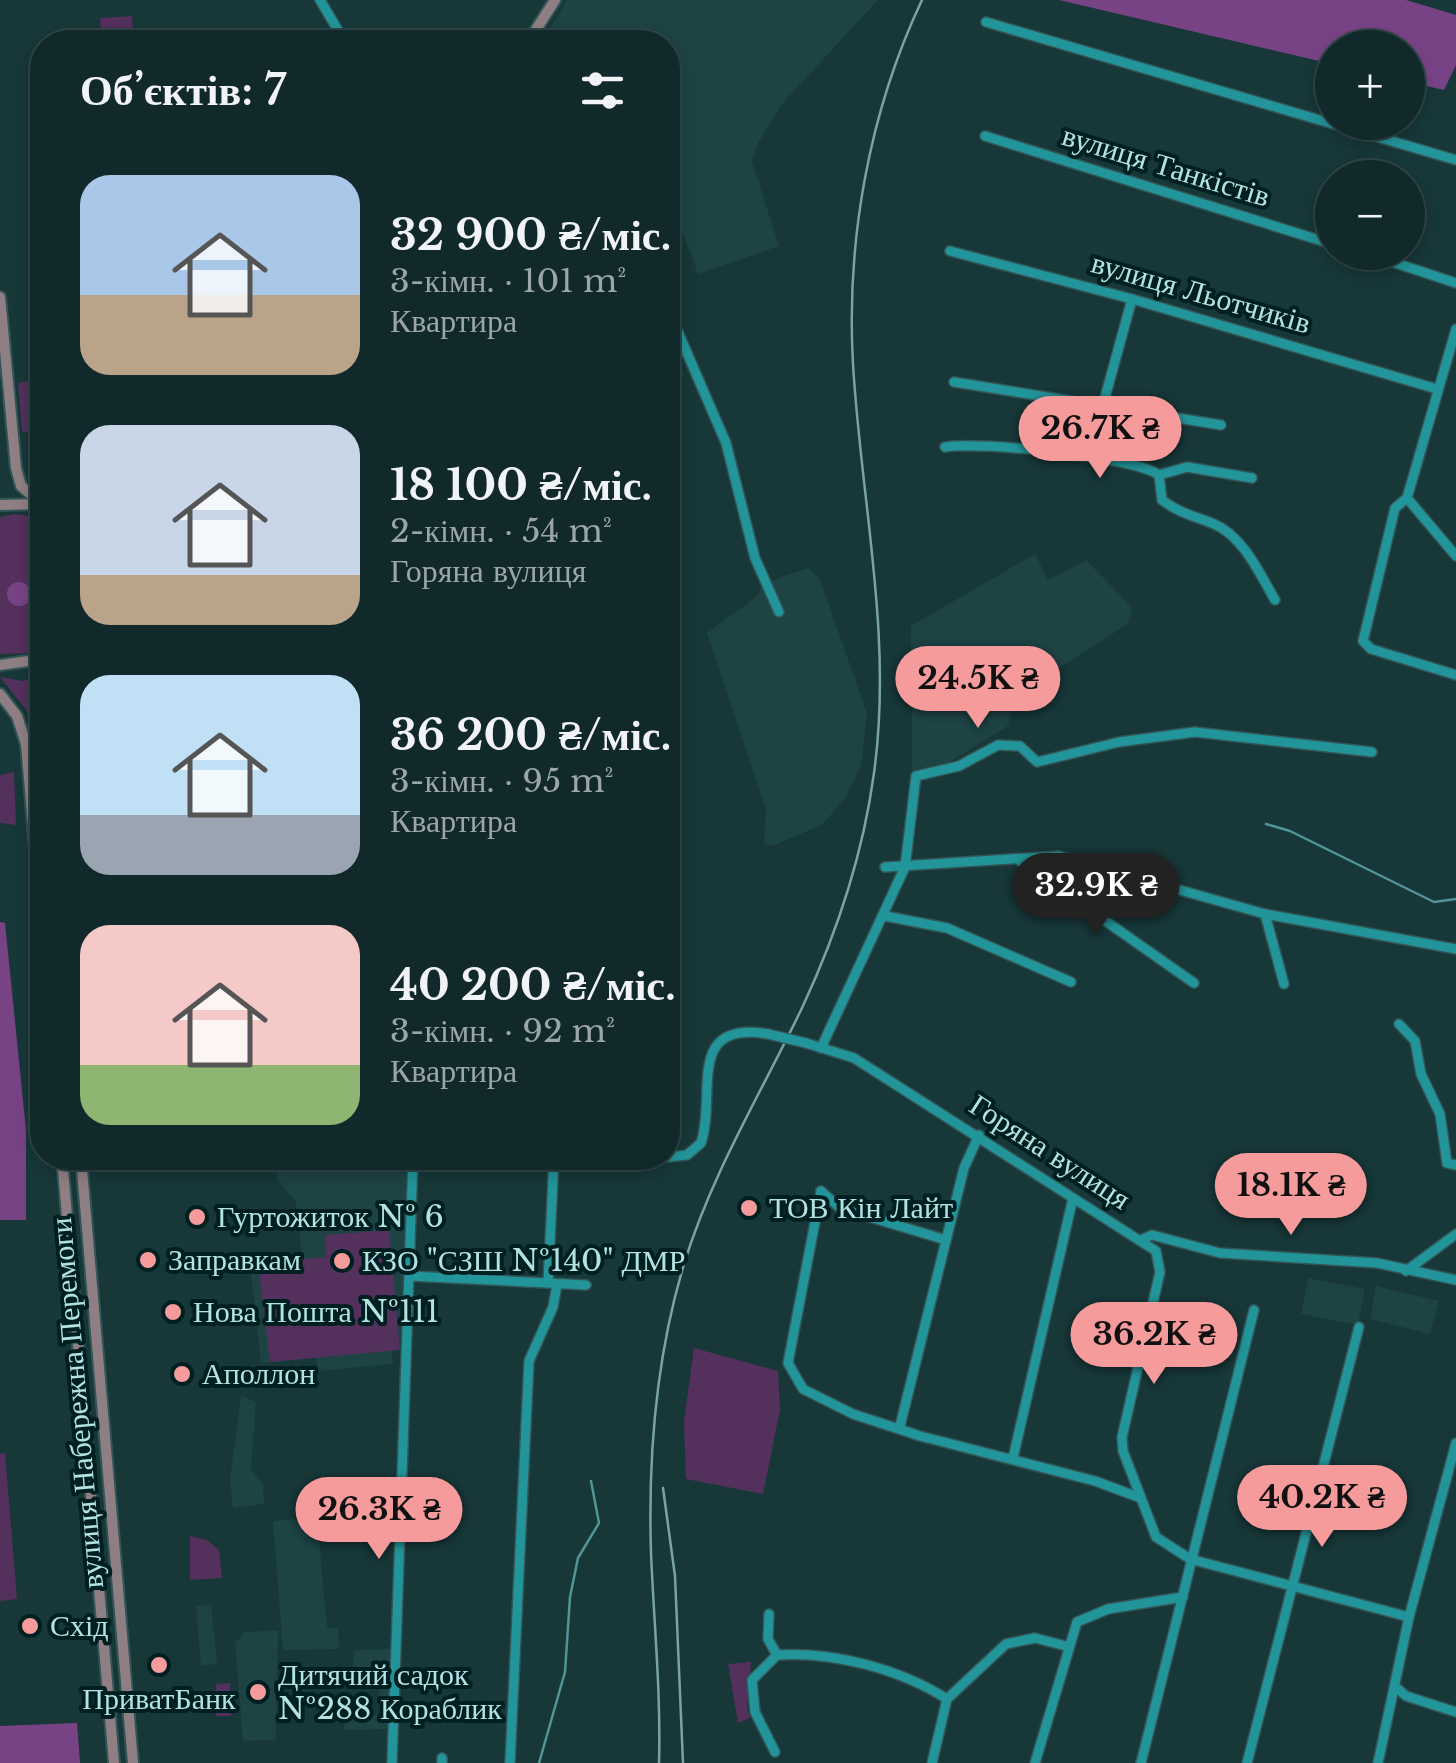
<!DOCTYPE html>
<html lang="uk">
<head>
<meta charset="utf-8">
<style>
  :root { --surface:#11292b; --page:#1a3133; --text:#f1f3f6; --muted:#9ca6a9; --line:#304547; --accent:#f59b9b }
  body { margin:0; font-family:"Libre Baskerville",serif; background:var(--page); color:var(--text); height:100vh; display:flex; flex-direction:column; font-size:38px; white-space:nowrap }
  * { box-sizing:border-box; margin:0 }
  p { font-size:32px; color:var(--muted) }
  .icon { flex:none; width:55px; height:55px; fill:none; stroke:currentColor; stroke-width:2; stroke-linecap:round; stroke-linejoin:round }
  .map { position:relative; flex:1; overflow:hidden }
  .details { position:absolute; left:30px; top:30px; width:650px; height:1140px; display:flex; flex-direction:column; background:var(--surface); border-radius:40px; box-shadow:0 5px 15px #0003,0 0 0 2px var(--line) }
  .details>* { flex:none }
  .fabs { position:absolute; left:1315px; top:30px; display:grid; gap:20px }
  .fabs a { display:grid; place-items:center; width:110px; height:110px; border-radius:50%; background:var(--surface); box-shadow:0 5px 15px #0003,0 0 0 2px var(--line); font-size:50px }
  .price { position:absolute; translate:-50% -85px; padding:0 22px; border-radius:35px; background:var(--accent); color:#111; font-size:32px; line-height:65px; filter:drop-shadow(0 2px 5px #0008) }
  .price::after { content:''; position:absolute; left:50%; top:60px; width:30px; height:22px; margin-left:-15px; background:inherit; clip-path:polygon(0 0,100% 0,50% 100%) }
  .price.on { background:#222; color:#fff }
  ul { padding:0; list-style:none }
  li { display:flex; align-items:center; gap:30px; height:250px; padding:0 50px }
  li span { display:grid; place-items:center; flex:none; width:280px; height:200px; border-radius:30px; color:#555 }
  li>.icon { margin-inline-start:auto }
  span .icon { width:120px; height:120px; fill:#fffc; stroke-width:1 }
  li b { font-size:42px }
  h2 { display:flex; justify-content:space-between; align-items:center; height:120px; padding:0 50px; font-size:42px }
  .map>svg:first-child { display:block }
  .built { fill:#1e4345 }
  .green { fill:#54305c }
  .forest { fill:#784385 }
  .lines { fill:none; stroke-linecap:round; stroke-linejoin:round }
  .stream { stroke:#539497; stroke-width:2.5 }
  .minor-casing { stroke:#325657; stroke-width:12 }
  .major-casing { stroke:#325657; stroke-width:14 }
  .minor { stroke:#22959a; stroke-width:9 }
  .major { stroke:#8f7f83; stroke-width:10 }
  .rail { stroke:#7aa3a5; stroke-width:2.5 }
  .minor-bridge-casing { stroke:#325657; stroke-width:12; stroke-linecap:butt }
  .minor-bridge { stroke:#22959a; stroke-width:9 }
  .poi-dot { fill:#f59b9b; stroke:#001f20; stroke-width:4 }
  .labels { text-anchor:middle; stroke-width:8; stroke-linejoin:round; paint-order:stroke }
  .street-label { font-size:30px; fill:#b3e2e4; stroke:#001f20 }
  .poi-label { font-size:30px; fill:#b3e2e4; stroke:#001f20; text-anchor:start }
</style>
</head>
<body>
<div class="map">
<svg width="1456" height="1763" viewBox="0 0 1456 1763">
  <rect width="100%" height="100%" fill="#173739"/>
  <g class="built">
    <polygon points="567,0 878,0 781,105 757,145 752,162 779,246 698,274 668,191 668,42 542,42"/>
    <polygon points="1035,554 1048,580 1086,560 1132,607 1128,624 1015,696 1008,726 943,766 912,776 911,626"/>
    <polygon points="808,568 820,579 867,714 861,766 846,797 823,824 773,846 764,844 766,809 707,633 756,597 764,583"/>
    <polygon points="275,1158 408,1158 400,1350 392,1351 393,1364 318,1371 316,1358 261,1363 250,1264 302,1259 296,1202 278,1180"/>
    <polygon points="1308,1278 1365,1289 1358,1325 1301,1314"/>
    <polygon points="1376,1286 1439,1301 1430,1334 1370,1319"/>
    <polygon points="241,1395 256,1402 251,1469 263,1485 264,1504 233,1508 230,1480"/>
    <polygon points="317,1517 327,1628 338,1628 339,1649 283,1650 273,1521"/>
    <polygon points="211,1605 217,1664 201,1666 196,1606"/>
    <polygon points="278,1630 276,1740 243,1741 235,1643 245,1632"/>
    <polygon points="391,1649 389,1709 379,1709 379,1670 353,1670 354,1650"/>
    <polygon points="388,1715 389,1729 344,1730 344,1717"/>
  </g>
  <g class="green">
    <polygon points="132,16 133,33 101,35 100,18"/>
    <polygon points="42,378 42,435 22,431 18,383"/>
    <polygon points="15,514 42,518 42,653 0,654 0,517"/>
    <polygon points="42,676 39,753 27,711 0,677 23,681"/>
    <polygon points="14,772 16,825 0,823 0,775"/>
    <polygon points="389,1230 400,1350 270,1362 258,1263 326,1257 325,1235"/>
    <polygon points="694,1348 778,1371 780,1409 763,1494 686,1479 684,1421"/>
    <polygon points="5,1453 17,1599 0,1601 0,1454"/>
    <polygon points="190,1536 207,1540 219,1550 222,1578 190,1580"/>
    <polygon points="751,1662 747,1707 750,1718 738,1723 728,1664"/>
    <polygon points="230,1683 231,1716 216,1716 216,1684"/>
  </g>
  <g class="forest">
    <polygon points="1059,0 1406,0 1456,15 1456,65 1444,90 1408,82 1408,48 1332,48 1332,64"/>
    <circle cx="19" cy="594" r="12"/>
    <polygon points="0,922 5,923 26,1130 26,1220 0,1220"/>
    <polygon points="77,1723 80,1763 0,1763 0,1726"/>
  </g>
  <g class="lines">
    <g class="stream">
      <polyline points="1266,824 1290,831 1434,902 1456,899"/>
      <polyline points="539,1763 565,1672 570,1597 578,1558 599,1523 591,1481"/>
    </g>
    <g class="minor-casing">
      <g id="minor">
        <polyline points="320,0 345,42"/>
        <polyline points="986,22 1456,160"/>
        <polyline points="985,136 1332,244"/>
        <polyline points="950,251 1132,299 1437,389"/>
        <polyline points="1362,252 1456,283"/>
        <polyline points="668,309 726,443 755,558 779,612"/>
        <polyline points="1456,329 1407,498 1456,556"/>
        <polyline points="954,382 1221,425"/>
        <path d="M 945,447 C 979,441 1134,457 1159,475 L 1187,467 L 1252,478"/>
        <polyline points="1089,456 1132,299"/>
        <path d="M 1159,475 L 1162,500 C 1179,513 1194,516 1214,524 C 1243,536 1260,574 1275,600"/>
        <polyline points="1407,498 1395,508 1363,641 1371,649 1456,675"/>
        <polyline points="1020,861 1194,983"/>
        <polyline points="885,867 1059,856 1265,914 1456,949"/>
        <polyline points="1265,914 1284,984"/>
        <polyline points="885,916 947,928 1071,982"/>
        <polyline points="1399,1024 1415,1041 1421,1074 1440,1114 1447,1163 1456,1165"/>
        <polyline points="806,1043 854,1058 1156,1251 1160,1272 1122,1437 1123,1451 1156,1537 1190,1559 1409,1617"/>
        <polyline points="821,1048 905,867 916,776 959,766 998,745 1020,746 1037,762 1119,742 1195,732 1372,752"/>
        <path d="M 668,1157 L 687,1155 L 701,1143 C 717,1095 684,1020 768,1034"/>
        <polyline points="821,1191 788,1363 803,1389 853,1414 920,1436 1095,1481 1138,1497"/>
        <polyline points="821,1191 840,1208 946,1240"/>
        <polyline points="1141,1240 1152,1235 1220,1253 1377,1263 1456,1280"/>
        <polyline points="1406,1271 1456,1234"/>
        <polyline points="410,1276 586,1285"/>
        <polyline points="548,1283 554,1158"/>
        <polyline points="900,1426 964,1168 979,1135"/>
        <polyline points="1013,1458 1073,1198"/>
        <path d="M 769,1614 L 768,1639 L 777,1655 C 832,1651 900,1669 947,1699"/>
        <polyline points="1397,1688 1406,1696 1456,1712"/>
        <polyline points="775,1752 755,1712 752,1680 777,1655"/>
        <polyline points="392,1763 413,1158"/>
        <polyline points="442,1763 442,1758"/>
        <polyline points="510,1763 529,1361 553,1307 557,1285"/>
        <polyline points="932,1763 947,1699 1006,1644 1035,1638 1066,1646"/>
        <polyline points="1035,1763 1077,1622 1108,1609 1183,1597"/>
        <polyline points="1141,1763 1254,1310"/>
        <polyline points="1247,1763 1359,1327"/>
        <polyline points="1378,1763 1409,1617 1456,1443"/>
      </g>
    </g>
    <g class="major-casing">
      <g id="major">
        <polyline points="528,42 555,0"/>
        <polyline points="0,297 16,468 21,486 42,504"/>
        <polyline points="0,505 37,504"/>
        <polyline points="0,665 42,659"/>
        <polyline points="0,694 17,716 26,744 42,928"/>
        <polyline points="62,1158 114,1763"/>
        <polyline points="81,1158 133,1763"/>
      </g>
    </g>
    <use href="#minor" class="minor"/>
    <use href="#major" class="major"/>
    <g class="rail">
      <polyline points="663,1488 675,1576 683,1763"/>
      <path d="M 659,1763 C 661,1693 654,1624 651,1553 C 648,1457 656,1357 684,1264 C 712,1173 761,1093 802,1008 C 837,933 863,855 874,773 C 893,635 861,502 853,364 C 846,241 869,112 922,0"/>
    </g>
    <g class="minor-bridge-casing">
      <polyline id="minor-bridge" points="768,1034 806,1043"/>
    </g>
    <use href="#minor-bridge" class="minor-bridge"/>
  </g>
  <g class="poi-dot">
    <circle cx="749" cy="1208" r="10"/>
    <circle cx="197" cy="1217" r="10"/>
    <circle cx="148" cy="1260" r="10"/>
    <circle cx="342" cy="1261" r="10"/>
    <circle cx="173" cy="1312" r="10"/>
    <circle cx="182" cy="1374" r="10"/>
    <circle cx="30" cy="1626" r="10"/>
    <circle cx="159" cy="1665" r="10"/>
    <circle cx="258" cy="1692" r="10"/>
  </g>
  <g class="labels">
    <g class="street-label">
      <text transform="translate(1166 166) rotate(17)" y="10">вулиця Танкістів</text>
      <text transform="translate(1201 293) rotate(16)" y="10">вулиця Льотчиків</text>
      <text transform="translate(1050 1152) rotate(33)" y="10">Горяна вулиця</text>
      <text transform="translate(77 1403) rotate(-95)" y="10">вулиця Набережна Перемоги</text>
    </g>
    <g class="poi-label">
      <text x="769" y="1218">ТОВ Кін Лайт</text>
      <text x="217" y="1227">Гуртожиток № 6</text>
      <text x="168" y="1270">Заправкам</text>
      <text x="362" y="1271">КЗО "СЗШ №140" ДМР</text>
      <text x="193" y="1322">Нова Пошта №111</text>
      <text x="202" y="1384">Аполлон</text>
      <text x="50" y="1636">Схід</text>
      <text x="278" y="1685">Дитячий садок<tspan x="278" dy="34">№288 Кораблик</tspan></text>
      <text x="159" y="1709" text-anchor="middle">ПриватБанк</text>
    </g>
  </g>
</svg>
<div class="fabs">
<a>+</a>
<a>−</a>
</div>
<b class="price" style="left:1100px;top:481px">26.7K ₴</b>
<b class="price" style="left:978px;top:731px">24.5K ₴</b>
<b class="price on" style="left:1096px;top:938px">32.9K ₴</b>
<b class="price" style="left:1291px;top:1238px">18.1K ₴</b>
<b class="price" style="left:1154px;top:1387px">36.2K ₴</b>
<b class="price" style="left:1322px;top:1550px">40.2K ₴</b>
<b class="price" style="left:379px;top:1562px">26.3K ₴</b>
<section class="details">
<h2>Об’єктів: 7<svg class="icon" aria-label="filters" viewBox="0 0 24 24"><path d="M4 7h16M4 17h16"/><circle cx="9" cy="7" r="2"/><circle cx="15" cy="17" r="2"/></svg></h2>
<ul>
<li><span style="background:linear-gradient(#a9c7e8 60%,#b9a48a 0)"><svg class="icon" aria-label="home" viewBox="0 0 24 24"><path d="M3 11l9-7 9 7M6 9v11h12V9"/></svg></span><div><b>32 900 ₴/міс.</b><p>3-кімн. · 101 m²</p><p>Квартира</p></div></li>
<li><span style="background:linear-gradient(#c9d6e8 75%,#b9a48a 0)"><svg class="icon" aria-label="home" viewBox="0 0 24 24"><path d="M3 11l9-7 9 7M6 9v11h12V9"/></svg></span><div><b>18 100 ₴/міс.</b><p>2-кімн. · 54 m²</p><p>Горяна вулиця</p></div></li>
<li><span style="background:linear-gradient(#bfe0f5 70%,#9aa5b1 0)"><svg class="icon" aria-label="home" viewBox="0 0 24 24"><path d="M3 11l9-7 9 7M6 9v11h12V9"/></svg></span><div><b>36 200 ₴/міс.</b><p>3-кімн. · 95 m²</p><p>Квартира</p></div></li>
<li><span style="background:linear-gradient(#f6c9c9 70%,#8fb573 0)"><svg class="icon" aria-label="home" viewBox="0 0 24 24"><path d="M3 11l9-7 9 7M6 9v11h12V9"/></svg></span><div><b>40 200 ₴/міс.</b><p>3-кімн. · 92 m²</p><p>Квартира</p></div></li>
</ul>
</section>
</div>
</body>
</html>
